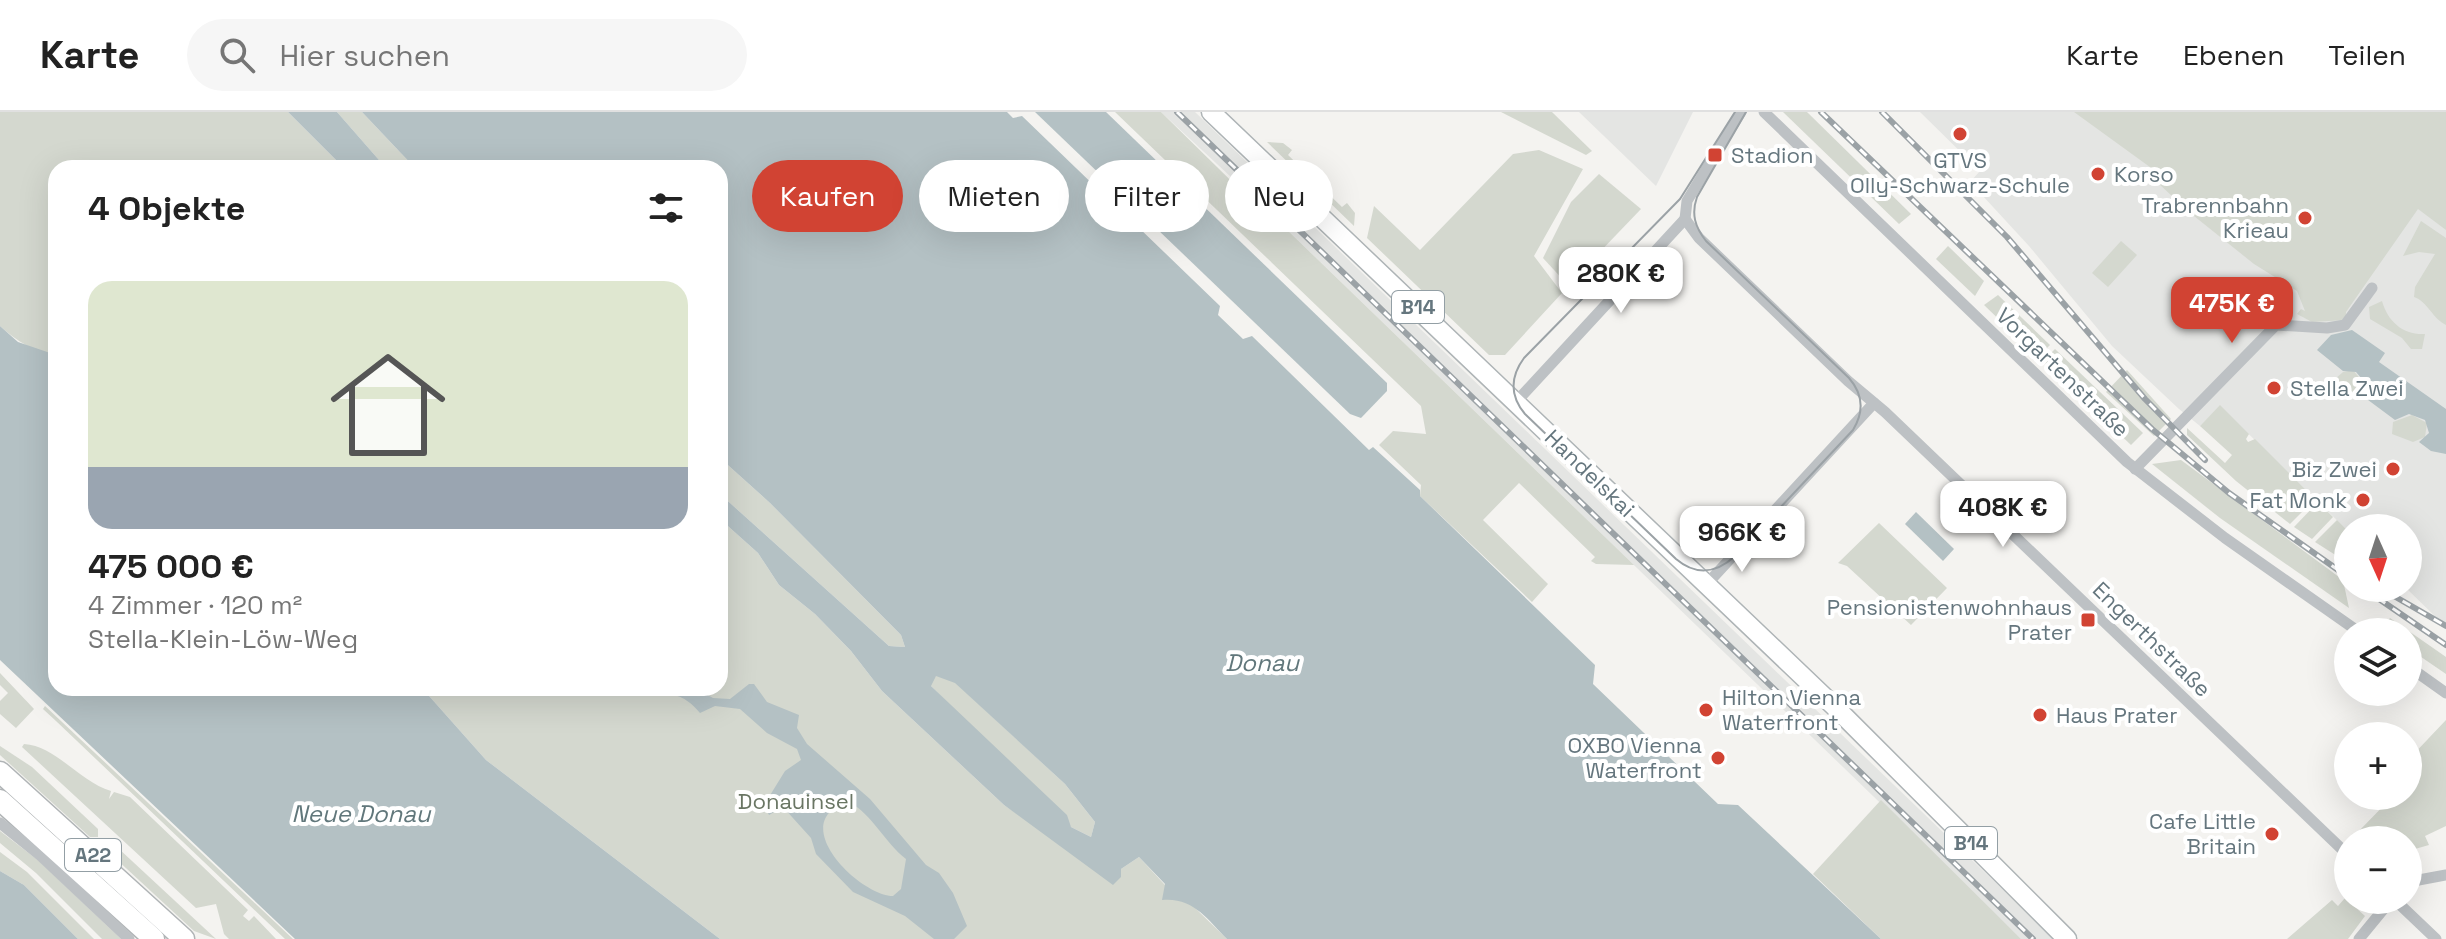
<!DOCTYPE html>
<html lang="de">
<head>
<meta charset="utf-8">
<style>
  :root { --surface:#fff; --page:#f6f6f6; --text:#222; --muted:#767676; --line:#e0e0e0; --accent:#d14333 }
  body { margin:0; font-family:"Space Grotesk",sans-serif; background:var(--page); color:var(--text); height:100vh; display:flex; flex-direction:column; font-size:30px; white-space:nowrap }
  * { box-sizing:border-box; margin:0 }
  p { font-size:26px; color:var(--muted) }
  .icon { flex:none; width:44px; height:44px; fill:none; stroke:currentColor; stroke-width:2; stroke-linecap:round; stroke-linejoin:round }
  .map { position:relative; flex:1; overflow:hidden }
  .details { position:absolute; left:48px; top:48px; width:680px; height:536px; display:flex; flex-direction:column; background:var(--surface); border-radius:24px; box-shadow:0 8px 32px #0002 }
  .details>* { flex:none }
  .banner { position:absolute; left:752px; top:48px; width:760px; height:72px; display:flex; gap:16px }
  .needle { width:52px; rotate:177deg }
  .controls { position:absolute; left:2334px; top:402px; display:grid; gap:16px }
  .controls a { display:grid; place-items:center; width:88px; height:88px; border-radius:50%; background:var(--surface); box-shadow:0 8px 32px #0002; font-size:40px }
  .price { position:absolute; translate:-50% -68px; padding:0 18px; border-radius:16px; background:#fff; color:#222; font-size:26px; line-height:52px; filter:drop-shadow(0 2px 4px #0008) }
  .price::after { content:''; position:absolute; left:50%; top:48px; width:24px; height:18px; margin-left:-12px; background:inherit; clip-path:polygon(0 0,100% 0,50% 100%) }
  .price.active { background:var(--accent); color:#fff }
  ul { padding:0; list-style:none }
  li { display:grid; align-content:center; gap:16px; height:424px; padding:0 40px }
  li+li { border-top:2px solid var(--line) }
  li span { display:grid; place-items:center; height:248px; border-radius:24px; color:#555 }
  li>.icon { margin-inline-start:auto }
  span .icon { width:144px; height:144px; fill:#fffc; stroke-width:1 }
  li b { font-size:34px }
  h2 { display:flex; justify-content:space-between; align-items:center; height:96px; padding:0 40px; font-size:34px }
  .pill { padding:0 28px; border-radius:36px; background:var(--surface); box-shadow:0 8px 32px #0002; font-size:28px; line-height:72px }
  .pill.active { background:var(--accent); color:#fff }
  header { display:flex; align-items:center; gap:48px; box-sizing:border-box; height:112px; padding:0 40px; background:var(--surface); border-bottom:2px solid var(--line) }
  header strong { font-size:38px }
  nav { display:flex; gap:44px; margin-inline-start:auto; font-size:28px }
  .search { width:560px; height:72px; background:var(--page); display:flex; align-items:center; gap:20px; box-sizing:border-box; padding:0 28px; border-radius:44px; color:var(--muted); font-size:30px }
  .map>svg:first-child { display:block }
  .built { fill:#e4e5e3 }
  .green { fill:#d4d8cf }
  .water { fill:#b4c1c4; fill-rule:evenodd }
  .lines { fill:none; stroke-linecap:round; stroke-linejoin:round }
  .primary-casing { stroke:#aeb4b6; stroke-width:21 }
  .motorway-casing { stroke:#b0b4b6; stroke-width:23 }
  .minor { stroke:#bdc1c4; stroke-width:11 }
  .primary { stroke:#fff; stroke-width:18 }
  .motorway { stroke:#fff; stroke-width:20 }
  .tram { stroke:#9ba2a6; stroke-width:2 }
  .rail-casing { stroke:#9ba2a6; stroke-width:6 }
  .rail { stroke:#fff; stroke-width:3; stroke-dasharray:9; stroke-linecap:butt }
  .poi-dot { fill:#d14333; stroke:#fff; stroke-width:3 }
  .labels { text-anchor:middle; stroke-width:8; stroke-linejoin:round; paint-order:stroke }
  .shield { fill:#fff; stroke:#939fa5; stroke-width:2 }
  .shield-label { font-size:20px; font-weight:bold; fill:#65767e }
  .poi-label { font-size:22px; fill:#65767e; stroke:#fff; text-anchor:end }
  .street-label { font-size:22px; fill:#65767e; stroke:#fff }
  .park-label { font-size:22px; fill:#6a7664; stroke:#fff }
  .water-label { font-size:24px; font-style:italic; fill:#61777b; stroke:#fff }
</style>
</head>
<body>
<header>
<strong>Karte</strong>
<div class="search"><svg class="icon" aria-label="search" viewBox="0 0 24 24"><circle cx="10" cy="10" r="6"/><path d="M15 15l6 6"/></svg>Hier suchen</div>
<nav><a>Karte</a><a>Ebenen</a><a>Teilen</a></nav>
</header>
<div class="map">
<svg width="2446" height="827" viewBox="0 0 2446 827">
  <rect width="100%" height="100%" fill="#f4f3f0"/>
  <g class="built">
    <polygon points="1161,0 1195,0 2054,827 2021,827 1282,113 1275,112 1239,79 1231,65"/>
    <polygon points="1579,0 1693,0 1656,74"/>
    <polygon points="1920,0 2281,0 2446,116 2446,515 2406,476 2408,416 2348,416 2348,419 2220,294 2200,314 2179,297 2112,234 2029,134 1970,70 1980,59"/>
  </g>
  <g class="green">
    <path d="M 0,0 L 288,0 L 344,56 L 56,56 L 56,243 C 33,240 17,229 0,214 Z"/>
    <polygon points="337,0 362,0 415,56 386,56"/>
    <polygon points="1115,0 1161,0 1275,112 1282,113 1634,453 1596,452 1591,449 1595,445 1519,371 1483,408 1548,472 1532,490 1420,384 1421,373 1379,333 1393,319 1426,322 1421,294"/>
    <polygon points="1501,0 1552,0 1592,39 1586,43"/>
    <polygon points="1783,0 1807,0 1911,102 1899,112"/>
    <polygon points="2074,0 2446,0 2446,118 2418,97 2346,200 2346,208 2312,210 2297,202 2301,197 2305,199 2297,179 2254,152 2189,100 2158,71 2154,58"/>
    <polygon points="1267,30 1283,31 1292,38 1288,43 1342,95 1347,91 1355,101 1354,114"/>
    <polygon points="1539,38 1583,57 1534,144 1562,181 1505,243 1489,243 1367,126 1374,94 1420,138 1513,42"/>
    <polygon points="1599,62 1641,97 1571,170 1566,171 1543,146 1571,90"/>
    <path d="M 2421,109 L 2446,126 L 2446,213 C 2432,206 2428,190 2414,185 L 2415,175 L 2435,142 L 2419,140 L 2403,144 Z"/>
    <polygon points="2121,129 2137,143 2108,175 2092,161"/>
    <polygon points="1948,134 1984,169 1975,184 1936,147"/>
    <polygon points="1998,183 2050,233 2038,245 1984,193"/>
    <path d="M 2382,189 C 2388,210 2403,223 2425,222 L 2422,237 L 2411,237 L 2402,226 L 2370,207 L 2369,195 Z"/>
    <polygon points="2055,237 2143,321 2131,333 2043,249"/>
    <polygon points="2127,258 2171,307 2154,324 2106,280"/>
    <polygon points="2353,258 2361,268 2357,283 2333,286 2335,267 2343,260"/>
    <polygon points="2220,293 2249,322 2246,327 2248,330 2255,327 2315,387 2290,412 2236,369 2187,323 2187,316 2225,351 2232,343 2200,314"/>
    <polygon points="2412,303 2427,311 2425,325 2413,330 2392,322 2393,310"/>
    <polygon points="720,346 770,391 901,523 905,535 889,534 720,382"/>
    <polygon points="2181,348 2343,468 2349,496 2220,406 2152,352"/>
    <polygon points="2318,390 2333,405 2312,427 2294,415"/>
    <polygon points="720,407 758,441 779,473 815,502 851,539 882,579 1004,693 1050,724 1121,757 1139,745 1178,787 1190,791 1227,827 720,827 486,648 422,576 720,576"/>
    <polygon points="2337,408 2348,419 2348,451 2315,430"/>
    <polygon points="1879,411 1947,476 1911,513 1847,454 1838,451"/>
    <polygon points="2390,506 2446,545 2446,562 2408,536 2408,520 2382,518"/>
    <polygon points="0,561 34,597 16,616 0,602 0,589 8,581 0,573"/>
    <polygon points="936,563 955,570 1065,672 1095,710 1091,725 1071,715 930,573"/>
    <polygon points="45,594 293,827 285,827 56,609 43,597"/>
    <polygon points="2446,608 2446,714 2425,724 2429,733 2408,739 2408,728 2365,728 2358,720 2393,684 2408,684 2409,647"/>
    <path d="M 24,632 C 56,634 80,670 111,679 L 109,687 L 114,680 L 130,685 L 248,798 L 243,804 L 249,809 L 254,804 L 276,827 L 229,827 L 224,822 L 216,792 L 196,796 L 22,635 Z"/>
    <polygon points="0,634 32,655 98,717 98,725 90,725 0,643"/>
    <polygon points="1881,688 2021,827 1881,827 1813,762"/>
    <polygon points="0,719 39,749 121,827 102,827 36,761 0,731"/>
    <polygon points="118,736 216,827 194,819 114,745 113,738"/>
    <polygon points="0,740 27,760 94,827 78,827 24,773 0,759"/>
    <polygon points="2345,786 2365,804 2348,827 2287,827 2332,788 2338,794"/>
  </g>
  <g class="water">
    <polygon points="288,0 337,0 386,56 344,56"/>
    <path d="M 362,0 L 1007,0 L 1013,6 L 1022,4 L 1104,83 L 1103,93 L 1127,116 L 1136,113 L 1220,194 L 1218,203 L 1243,227 L 1252,224 L 1369,338 L 1373,335 L 1420,378 L 1420,384 L 1595,553 L 1593,572 L 1718,692 L 1738,693 L 1881,827 L 1227,827 C 1207,807 1193,785 1162,788 L 1165,772 L 1139,745 L 1121,757 L 1121,765 L 1113,773 L 1004,693 L 882,579 L 851,539 L 815,502 L 779,473 L 758,441 L 720,407 L 720,382 L 889,534 L 905,535 L 901,523 L 770,391 L 720,346 L 720,56 L 415,56 ZM 936,564 L 955,571 L 1065,672 L 1095,710 L 1091,725 L 1071,715 L 1067,703 L 931,574 Z"/>
    <polygon points="1035,0 1106,0 1387,271 1387,279 1361,306 1350,302"/>
    <polygon points="0,214 18,230 56,243 56,576 422,576 486,648 720,827 295,827 0,548"/>
    <polygon points="2352,218 2385,241 2379,250 2446,297 2446,342 2431,339 2419,330 2429,321 2425,308 2409,302 2395,308 2360,282 2362,267 2356,260 2343,259 2317,238 2331,223"/>
    <polygon points="1916,400 1954,437 1943,449 1905,412"/>
    <path d="M 749,572 L 754,572 L 767,590 L 799,603 L 797,616 L 807,632 L 870,687 L 926,753 L 939,761 L 953,781 L 967,814 L 954,827 L 934,827 L 905,804 L 853,780 L 816,742 L 811,726 L 783,695 L 769,703 L 764,693 L 785,659 L 801,648 L 797,637 L 767,621 L 740,597 L 715,594 L 700,601 C 669,564 653,598 618,576 L 695,576 L 713,586 L 730,587 ZM 849,690 C 872,702 885,731 906,747 L 901,777 L 893,784 C 858,783 784,708 849,690 Z"/>
    <polygon points="0,759 24,773 78,827 0,827"/>
  </g>
  <g class="lines">
    <g class="primary-casing">
      <polyline id="primary" points="1211,0 1838,598 2067,827"/>
    </g>
    <g class="motorway-casing">
      <g id="motorway">
        <polyline points="0,660 184,827"/>
        <polyline points="0,688 154,827"/>
      </g>
    </g>
    <g class="minor">
      <polyline points="1764,0 2127,350 2225,426 2359,520"/>
      <polyline points="1685,107 1699,126 1848,269 1885,300 2348,743"/>
      <polyline points="1685,107 1687,89 1741,0"/>
      <polyline points="1516,290 1685,107"/>
      <polyline points="2135,357 2276,213 2327,216 2345,213 2372,176"/>
      <polyline points="1706,473 1874,291"/>
      <polyline points="2408,554 2446,581"/>
      <polyline points="0,711 41,744 129,827"/>
      <polyline points="2408,770 2446,763"/>
      <polyline points="2395,788 2436,827"/>
      <polyline points="2359,827 2391,788"/>
    </g>
    <use href="#primary" class="primary"/>
    <use href="#motorway" class="motorway"/>
    <path class="tram" d="M 1735,0 L 1680,87 L 1524,246 C 1510,265 1510,284 1525,302 L 1676,447 C 1695,463 1715,462 1734,445 L 1853,318 C 1864,300 1863,282 1849,266 L 1706,129 C 1695,115 1691,102 1697,85 L 1746,0"/>
    <g class="rail-casing">
      <g id="rail">
        <polyline points="1177,0 2033,827"/>
        <polyline points="1821,0 2152,317 2229,381 2348,465"/>
        <polyline points="1882,0 2007,125 2145,287 2205,348"/>
        <polyline points="2363,476 2446,533"/>
        <polyline points="2387,480 2446,514"/>
      </g>
    </g>
    <use href="#rail" class="rail"/>
  </g>
  <g class="poi-dot">
    <circle cx="1960" cy="22" r="8"/>
    <rect x="1707" y="35" width="16" height="16" rx="4"/>
    <circle cx="2098" cy="62" r="8"/>
    <circle cx="2305" cy="106" r="8"/>
    <circle cx="2274" cy="276" r="8"/>
    <circle cx="2393" cy="357" r="8"/>
    <circle cx="2363" cy="388" r="8"/>
    <rect x="2080" y="500" width="16" height="16" rx="4"/>
    <circle cx="1706" cy="598" r="8"/>
    <circle cx="2040" cy="603" r="8"/>
    <circle cx="1718" cy="646" r="8"/>
    <circle cx="2272" cy="722" r="8"/>
  </g>
  <g class="labels">
    <g class="shield">
      <rect x="1392" y="179" width="52" height="32" rx="6"/>
      <rect x="1945" y="715" width="52" height="32" rx="6"/>
      <rect x="65" y="727" width="56" height="32" rx="6"/>
    </g>
    <g class="shield-label">
      <text x="1418" y="202">B14</text>
      <text x="1971" y="738">B14</text>
      <text x="93" y="750">A22</text>
    </g>
    <g class="poi-label">
      <text x="1731" y="51" text-anchor="start">Stadion</text>
      <text x="1960" y="56" text-anchor="middle">GTVS<tspan x="1960" dy="25">Olly-Schwarz-Schule</tspan></text>
      <text x="2114" y="70" text-anchor="start">Korso</text>
      <text x="2289" y="101">Trabrennbahn<tspan x="2289" dy="25">Krieau</tspan></text>
      <text x="2290" y="284" text-anchor="start">Stella Zwei</text>
      <text x="2377" y="365">Biz Zwei</text>
      <text x="2347" y="396">Fat Monk</text>
      <text x="2072" y="503">Pensionistenwohnhaus<tspan x="2072" dy="25">Prater</tspan></text>
      <text x="1722" y="593" text-anchor="start">Hilton Vienna<tspan x="1722" dy="25">Waterfront</tspan></text>
      <text x="2056" y="611" text-anchor="start">Haus Prater</text>
      <text x="1702" y="641">OXBO Vienna<tspan x="1702" dy="25">Waterfront</tspan></text>
      <text x="2256" y="717">Cafe Little<tspan x="2256" dy="25">Britain</tspan></text>
    </g>
    <g class="street-label">
      <text transform="translate(2063 260) rotate(44)" y="8">Vorgartenstraße</text>
      <text transform="translate(1590 361) rotate(44)" y="8">Handelskai</text>
      <text transform="translate(2152 527) rotate(44)" y="8">Engerthstraße</text>
    </g>
    <g class="park-label">
      <text x="796" y="697">Donauinsel</text>
    </g>
    <g class="water-label">
      <text x="1262" y="559">Donau</text>
      <text x="361" y="710">Neue Donau</text>
    </g>
  </g>
</svg>
<div class="controls">
<a><svg class="needle" viewBox="-14 -14 28 28"><path d="M0-13l5 13h-10z" fill="#e53935"/><path d="M0 13l5-13h-10z" fill="#767676"/></svg></a>
<a><svg class="icon" aria-label="layers" viewBox="0 0 24 24"><path d="M12 4l9 5-9 5-9-5zM3 14l9 5 9-5"/></svg></a>
<a>+</a>
<a>−</a>
</div>
<b class="price" style="left:1621px;top:203px">280K €</b>
<b class="price active" style="left:2232px;top:233px">475K €</b>
<b class="price" style="left:2003px;top:437px">408K €</b>
<b class="price" style="left:1742px;top:462px">966K €</b>
<div class="banner">
<a class="pill active">Kaufen</a>
<a class="pill">Mieten</a>
<a class="pill">Filter</a>
<a class="pill">Neu</a>
</div>
<section class="details">
<h2>4 Objekte<svg class="icon" aria-label="filters" viewBox="0 0 24 24"><path d="M4 7h16M4 17h16"/><circle cx="9" cy="7" r="2"/><circle cx="15" cy="17" r="2"/></svg></h2>
<ul>
<li><span style="background:linear-gradient(#dfe7d0 75%,#9aa5b1 0)"><svg class="icon" aria-label="home" viewBox="0 0 24 24"><path d="M3 11l9-7 9 7M6 9v11h12V9"/></svg></span><div><b>475 000 €</b><p>4 Zimmer · 120 m²</p><p>Stella-Klein-Löw-Weg</p></div></li>
</ul>
</section>
</div>
</body>
</html>
